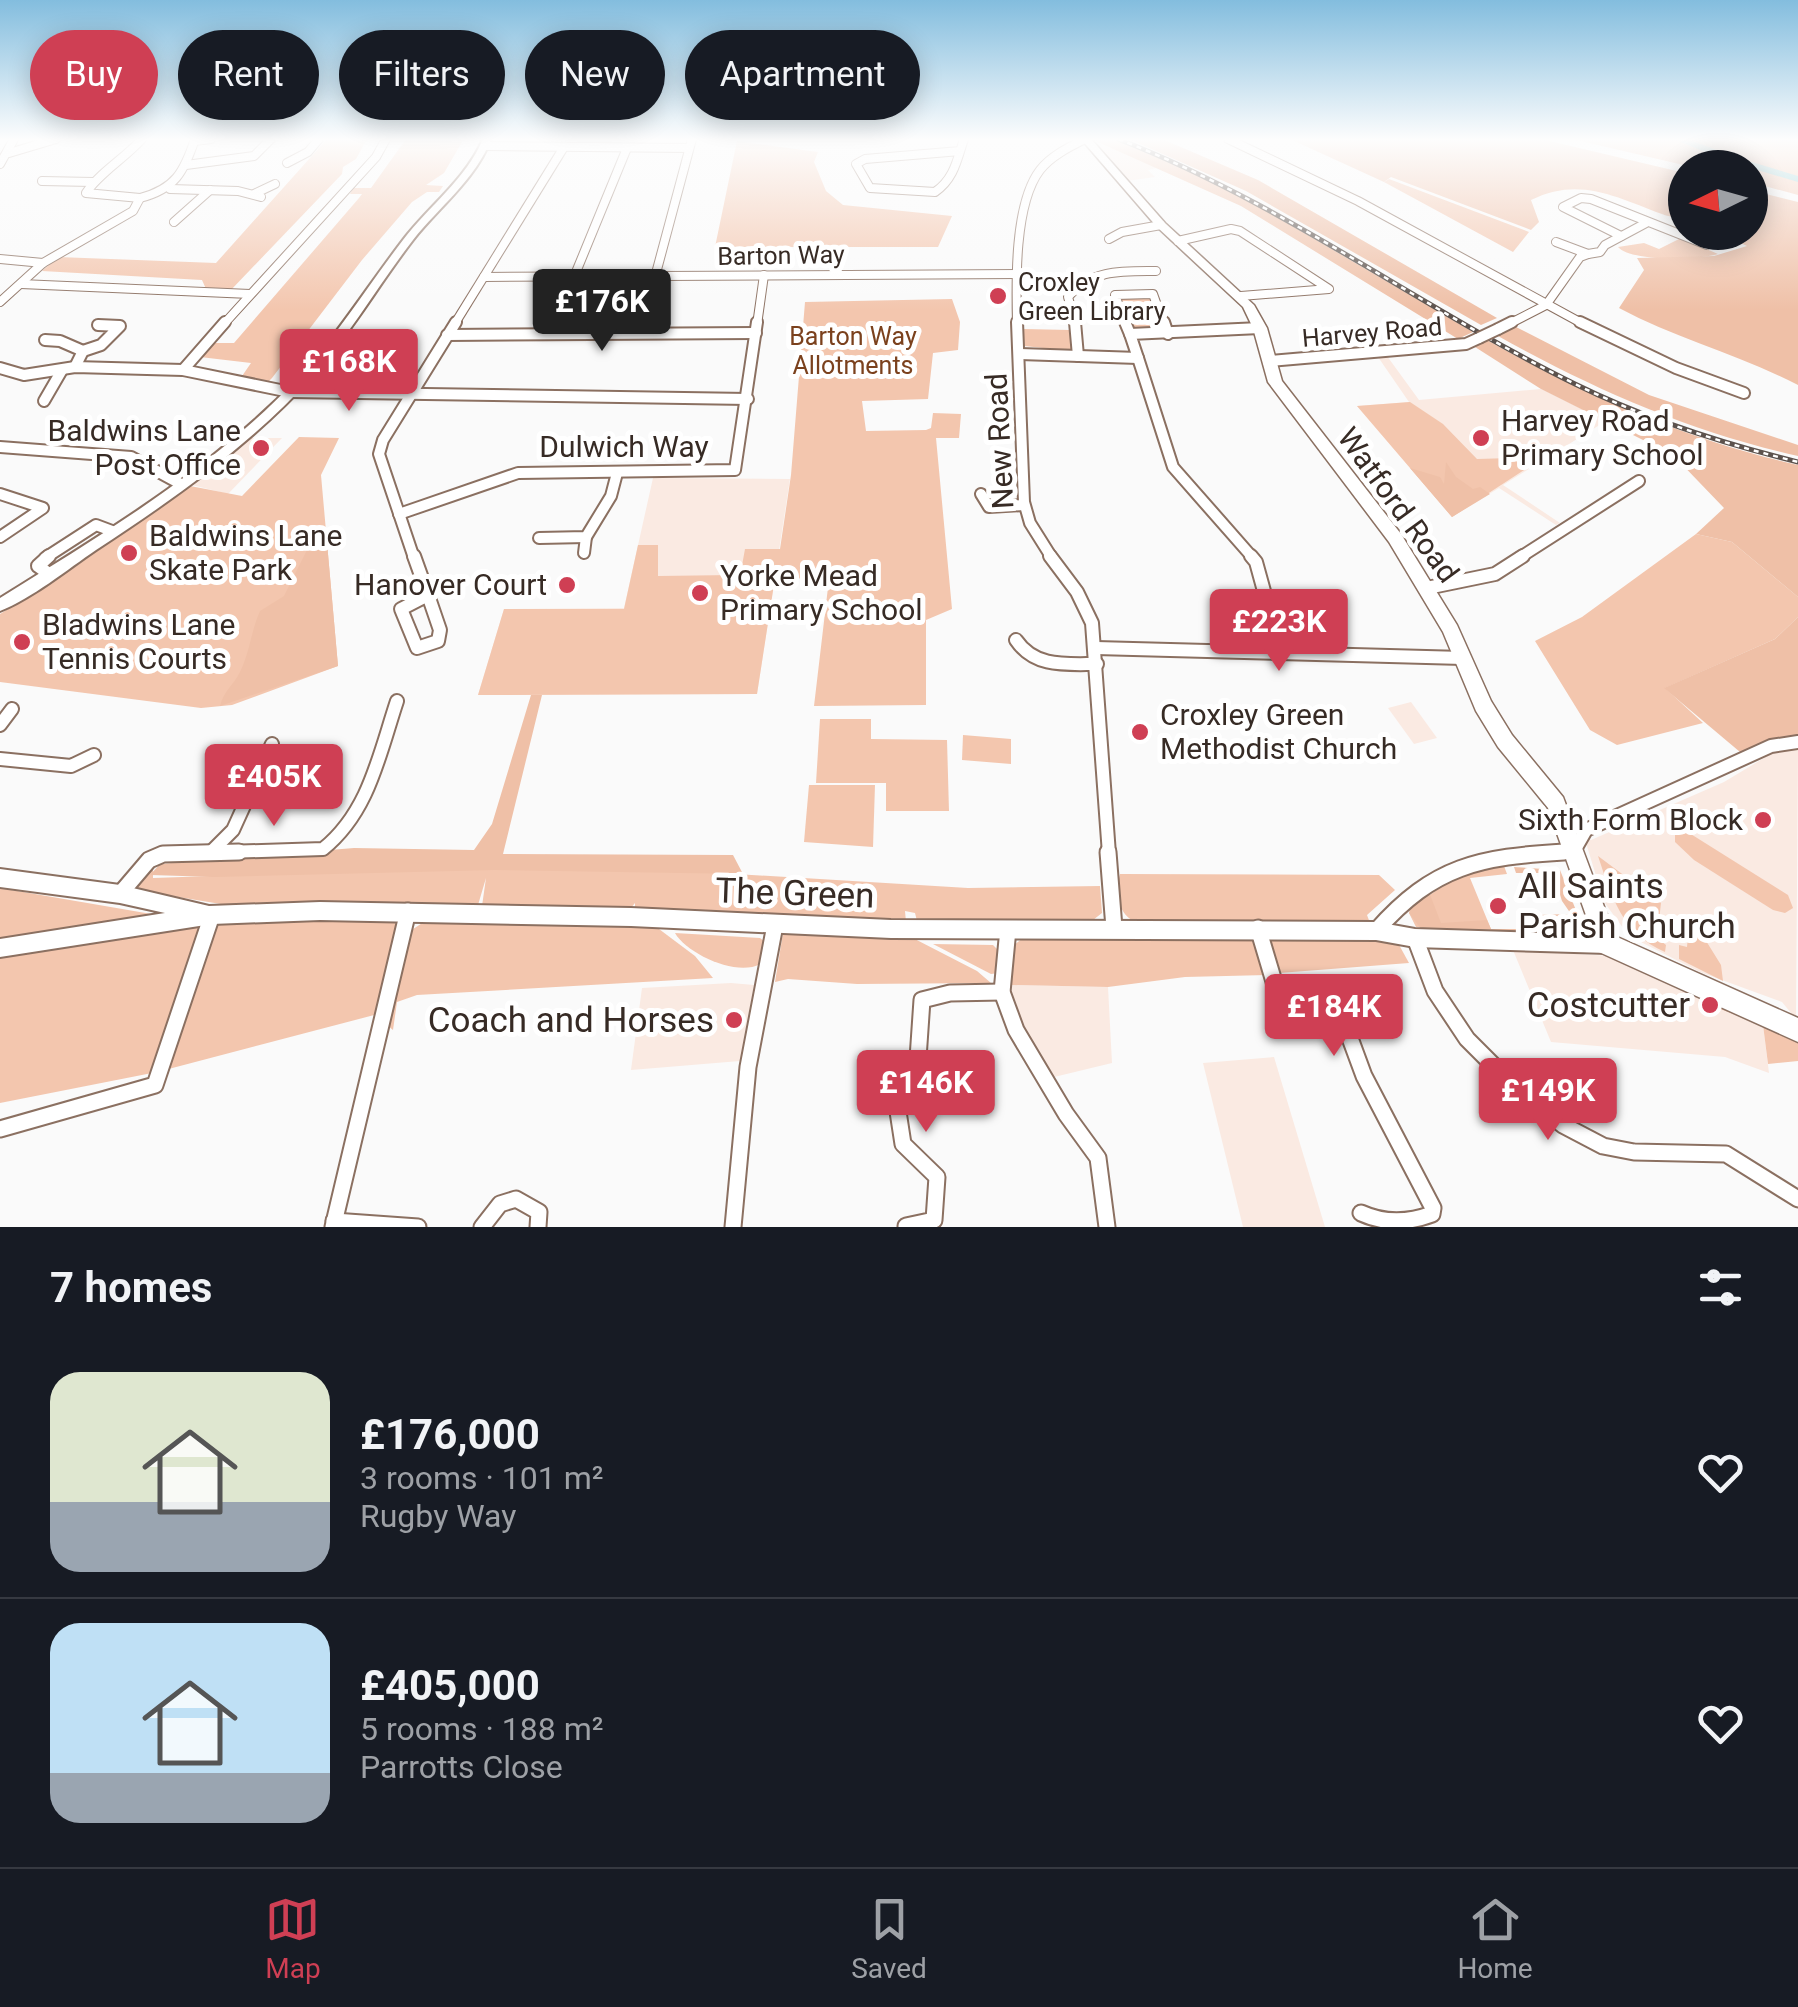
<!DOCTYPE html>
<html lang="en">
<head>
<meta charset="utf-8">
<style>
  :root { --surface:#171b24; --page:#242831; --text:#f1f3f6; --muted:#9ea1a6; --line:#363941; --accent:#cf3f54 }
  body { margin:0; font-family:Roboto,sans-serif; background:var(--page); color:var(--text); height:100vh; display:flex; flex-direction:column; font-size:38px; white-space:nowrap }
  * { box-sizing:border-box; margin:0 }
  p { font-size:32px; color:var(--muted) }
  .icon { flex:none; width:55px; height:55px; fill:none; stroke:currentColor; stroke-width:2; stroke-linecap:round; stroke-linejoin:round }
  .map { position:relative; height:1227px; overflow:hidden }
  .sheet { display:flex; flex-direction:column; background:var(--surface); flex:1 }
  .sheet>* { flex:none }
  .guide { position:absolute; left:30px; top:30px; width:1000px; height:90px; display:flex; gap:20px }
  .needle { width:65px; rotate:265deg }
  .tools { position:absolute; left:1668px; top:150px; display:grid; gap:20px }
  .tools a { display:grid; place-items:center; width:100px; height:100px; border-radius:50%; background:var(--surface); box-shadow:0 5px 25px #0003; font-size:50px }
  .price { position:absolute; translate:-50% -85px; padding:0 22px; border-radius:10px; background:var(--accent); color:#fff; font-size:32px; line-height:65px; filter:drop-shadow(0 2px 5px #0008) }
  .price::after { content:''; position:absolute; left:50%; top:60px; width:30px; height:22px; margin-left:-15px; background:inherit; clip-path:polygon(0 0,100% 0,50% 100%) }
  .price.active { background:#222; color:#fff }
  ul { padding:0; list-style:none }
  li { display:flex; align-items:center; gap:30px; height:250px; padding:0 50px }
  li+li { border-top:2px solid var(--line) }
  li span { display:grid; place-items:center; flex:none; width:280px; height:200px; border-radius:30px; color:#555 }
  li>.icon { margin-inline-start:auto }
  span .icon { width:120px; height:120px; fill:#fffc; stroke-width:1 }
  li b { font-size:42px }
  h2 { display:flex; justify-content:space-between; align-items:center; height:120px; padding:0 50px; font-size:42px }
  .chip { padding:0 35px; border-radius:45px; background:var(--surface); box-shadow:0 5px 25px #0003; font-size:35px; line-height:90px }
  .chip.active { background:var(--accent); color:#fff }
  .tabs { display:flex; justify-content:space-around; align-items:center; height:140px; border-top:2px solid var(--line); background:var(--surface); font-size:28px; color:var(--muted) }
  .tabs a { display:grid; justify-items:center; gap:5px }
  .tabs .active { color:var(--accent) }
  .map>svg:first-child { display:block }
  .built { fill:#faeae2 }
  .green { fill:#f3c6ae }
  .forest { fill:#efc0a7 }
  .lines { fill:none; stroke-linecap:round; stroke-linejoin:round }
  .river { fill:#8dcbd0; fill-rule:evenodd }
  .minor-far3-casing { stroke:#8b7061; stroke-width:10 }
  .minor-far2-casing { stroke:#8b7061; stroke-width:14 }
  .minor-far1-casing { stroke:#8b7061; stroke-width:16 }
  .minor-casing { stroke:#8b7061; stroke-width:19 }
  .tertiary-casing { stroke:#8b7061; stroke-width:4 }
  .primary-casing { stroke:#8b7061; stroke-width:3 }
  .minor-far3 { stroke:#fff; stroke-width:8 }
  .minor-far2 { stroke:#fff; stroke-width:10 }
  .minor-far1 { stroke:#fff; stroke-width:12 }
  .minor { stroke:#fff; stroke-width:15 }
  .tertiary { fill:#fff; fill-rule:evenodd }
  .primary { fill:#fff; fill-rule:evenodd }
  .rail-casing { stroke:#5c524d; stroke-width:5 }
  .rail { stroke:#fff; stroke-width:2.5; stroke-dasharray:5; stroke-linecap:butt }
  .minor-bridge-casing { stroke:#8b7061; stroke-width:14; stroke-linecap:butt }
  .minor-bridge { stroke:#fff; stroke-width:10 }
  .poi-dot { fill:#cf3f54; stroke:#fff; stroke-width:4 }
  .labels { text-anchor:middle; stroke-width:10; stroke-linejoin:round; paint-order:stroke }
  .far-street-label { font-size:25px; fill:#372b25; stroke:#fff }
  .far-poi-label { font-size:25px; fill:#372b25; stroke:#fff; text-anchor:start }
  .far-park-label { font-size:25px; fill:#7b411d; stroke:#fff }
  .poi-label { font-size:30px; fill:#372b25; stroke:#fff; text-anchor:start }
  .street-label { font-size:30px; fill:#372b25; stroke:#fff }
  .near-poi-label { font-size:35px; fill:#372b25; stroke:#fff; text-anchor:end }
  .near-street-label { font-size:35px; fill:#372b25; stroke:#fff }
</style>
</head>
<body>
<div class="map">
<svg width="1798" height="1227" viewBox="0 0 1798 1227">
  <rect width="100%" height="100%" fill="#fafafa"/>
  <g class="built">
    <polygon points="1093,142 1133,155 1161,167 1148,170 1155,177 1127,181"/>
    <polygon points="1387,356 1419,400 1541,389 1606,421 1503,485 1560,523 1556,525 1499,488 1452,517 1357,406 1409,402 1378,357"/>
    <polygon points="248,438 282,438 228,494 188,484"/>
    <polygon points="653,478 790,479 757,694 478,695 504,609 624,608"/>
    <polygon points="1411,702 1437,738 1414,744 1388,708"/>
    <polygon points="1779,749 1798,750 1796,1019 1782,1002 1700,972 1629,936 1604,902 1586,843 1588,838 1591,840 1724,782"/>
    <polygon points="1513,950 1611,956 1763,1025 1769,1073 1725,1057 1551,1042"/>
    <polygon points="731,983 754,985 740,1061 631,1070 642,988"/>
    <polygon points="1011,985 1108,987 1112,1063 1050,1078 1018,1034"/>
    <polygon points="1274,1057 1325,1227 1243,1227 1203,1063"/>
  </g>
  <g class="green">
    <polygon points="327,139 367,139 356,159 343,167 342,174 230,291 206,289 202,280 42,271 58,257 216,263"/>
    <polygon points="406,139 462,139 462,142 444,173 426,185 443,186 439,192 427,192 412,202 362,260 272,378 264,386 240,379 251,363 200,357 212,343 234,343 359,198 362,194 350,194 353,188 371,188"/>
    <polygon points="1572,139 1798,139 1798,195 1750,182 1750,168 1692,167"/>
    <polygon points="737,141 818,152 814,162 826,191 843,205 952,216 938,247 715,247"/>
    <polygon points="1389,179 1529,232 1513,252 1384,182"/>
    <path d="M 1681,238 L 1718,254 C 1699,260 1631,262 1618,247 L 1644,243 L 1659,249 Z"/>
    <polygon points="1150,296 1162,329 1130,330 1118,297"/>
    <polygon points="952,299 960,322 958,350 933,353 928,399 862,401 866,431 926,430 931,428 933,413 961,414 959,438 936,438 952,609 926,620 926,705 814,706 829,579 775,578 757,694 478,695 504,609 624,609 638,545 658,545 658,576 733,575 741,571 745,549 780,549 791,475 805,302"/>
    <polygon points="1023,329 1070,330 1072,351 1024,346"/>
    <polygon points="1410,402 1443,424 1477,459 1511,458 1527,468 1452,517 1357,406"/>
    <polygon points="299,437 339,438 321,475 338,666 232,705 201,708 0,682 0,614 75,567 185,485 242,496"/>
    <polygon points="1696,534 1732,542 1798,597 1798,617 1775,639 1665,688 1703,723 1617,745 1590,730 1535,641 1582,617"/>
    <polygon points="820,719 871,719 871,739 947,740 949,811 886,811 886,783 816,783"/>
    <polygon points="963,735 1011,739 1011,764 962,760"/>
    <polygon points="809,785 875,785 873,847 804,842"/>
    <polygon points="1686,831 1788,895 1793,908 1785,913 1773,910 1694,860 1675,842 1675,833"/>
    <path d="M 1598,856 L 1661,903 L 1657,938 L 1666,945 L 1665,952 C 1622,933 1612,898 1598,856 Z"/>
    <polygon points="153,863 153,878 392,870 669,870 968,888 1100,886 1102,913 1093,920 917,921 915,913 905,911 906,922 635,910 635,903 630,909 482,906 486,878 478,905 473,906 227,905 135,890 134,885"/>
    <path d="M 1504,866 L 1507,874 L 1470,878 L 1491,929 L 1531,929 L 1533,935 L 1416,927 L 1409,913 C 1436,886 1465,871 1504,866 Z"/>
    <path d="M 1120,874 L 1379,875 L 1395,890 L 1367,915 L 1370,923 L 1138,923 C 1118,916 1115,894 1120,874 Z"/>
    <polygon points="0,888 163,916 0,951"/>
    <polygon points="1690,915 1721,965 1723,981 1679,959 1679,945 1687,947"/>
    <polygon points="280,918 394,921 398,928 378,1014 161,1071 212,928 218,922"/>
    <polygon points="427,920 655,926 695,956 713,978 417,995 397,1002 393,1030 388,1026 410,931"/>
    <polygon points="203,923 152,1073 0,1103 0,954"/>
    <path d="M 675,933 L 760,938 L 764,941 L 760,964 C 737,977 687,954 675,933 Z"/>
    <polygon points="783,933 909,936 977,971 991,983 857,984 788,979 775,982"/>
    <polygon points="1271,937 1398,943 1409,963 1279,973 1268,940"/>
    <polygon points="1023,938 1256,939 1267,975 1185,977 1108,987 1011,985 1013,946"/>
    <polygon points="933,944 993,945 1002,954 999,973 991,974"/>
    <polygon points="1718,1001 1798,1036 1798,1061 1768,1064 1763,1025 1720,1009"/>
  </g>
  <g class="forest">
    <polygon points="1091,139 1113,139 1219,183 1473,332 1458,339 1241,206"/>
    <polygon points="1129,139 1162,139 1258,180 1497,318 1481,325 1246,191"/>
    <path d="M 1290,139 L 1541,139 L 1685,173 L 1685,219 C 1676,216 1671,218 1662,214 C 1616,197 1579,176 1531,200 L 1539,222 L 1531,230 L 1391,177 L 1384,182 Z"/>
    <path d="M 1750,190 L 1798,202 L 1798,385 C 1740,355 1677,339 1619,308 L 1644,270 L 1637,258 L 1714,256 L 1747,246 L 1719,233 L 1750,232 Z"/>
    <path d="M 1516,327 L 1649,395 L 1798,445 L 1798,456 C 1691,432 1593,389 1498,336 Z"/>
    <path d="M 1487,340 C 1586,396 1687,440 1798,465 L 1798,597 L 1732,542 L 1696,534 L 1724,508 L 1673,455 L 1541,389 L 1475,347 Z"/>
    <polygon points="1446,462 1456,477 1473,489 1480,487 1490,494 1452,517 1410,468 1440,477 1444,484"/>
    <path d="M 326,532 L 338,666 L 220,706 C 224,690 233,686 240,672 C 250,652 251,631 260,611 L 284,596 L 308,548 Z"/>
    <polygon points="1798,617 1798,738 1740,752 1664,688 1775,639"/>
    <polygon points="531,695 542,695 503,854 733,855 743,874 495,870 215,877 150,875 160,864 354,848 474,850 492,824"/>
    <polygon points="1514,867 1560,870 1581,923 1580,930 1563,936 1540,935 1534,920 1536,915 1571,914 1562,901 1553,873 1516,873"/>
    <polygon points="1429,892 1441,923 1487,920 1491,929 1531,929 1533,935 1424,933 1409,913 1410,907"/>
  </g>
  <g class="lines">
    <polygon class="river" points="1674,139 1688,139 1732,156 1798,176 1798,182 1724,160"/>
    <g class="minor-far3-casing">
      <g id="minor-far3">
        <polyline points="1228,139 1358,201 1585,325"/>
        <polyline points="194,141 211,139"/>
        <polyline points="485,146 689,148"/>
        <path d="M 960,151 L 865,159 L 856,164 L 870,188 L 935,192 C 954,179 957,160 964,139"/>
        <polyline points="9,153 56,139"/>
        <polyline points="287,163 308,152 319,139"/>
        <polyline points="0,164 14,139"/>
        <polyline points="186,165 254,156 271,139"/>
        <polyline points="42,181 93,182"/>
        <polyline points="170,189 238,191 261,197"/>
        <polyline points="254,194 275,184"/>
        <path d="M 140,198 C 175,189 184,172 195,139"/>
        <polyline points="174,222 210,190"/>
        <polyline points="1621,236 1563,207 1581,198 1591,199 1707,245"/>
        <polyline points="1109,239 1122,232 1161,225"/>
        <polyline points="1178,241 1231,229 1240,231 1329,289 1241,296"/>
        <polyline points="1588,254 1600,252 1605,245 1646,223"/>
        <polyline points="0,259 43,263"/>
        <polyline points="484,277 1019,274"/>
        <polyline points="574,277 627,148"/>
        <polyline points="655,277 692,139"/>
        <polyline points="21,284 250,294"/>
        <path d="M 0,302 L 43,263 L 133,211 L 140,198 L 86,193 C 98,174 125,158 142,139"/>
        <polyline points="223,325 376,157 386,139"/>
        <polyline points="454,325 564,147"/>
        <polyline points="757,325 764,275"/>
        <path d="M 1017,325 C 1016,283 1014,204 1040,170 C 1051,156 1069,147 1085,139"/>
        <path d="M 1076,325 L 1068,297 C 1091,269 1123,271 1156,271"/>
        <polyline points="1126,325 1115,295 1153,294 1164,325"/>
        <polyline points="1507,325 1546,305 1580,257 1588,254 1556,242"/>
      </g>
    </g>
    <g class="minor-far2-casing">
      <g id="minor-far2">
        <polyline points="1017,322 1024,502 1030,523 1052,558"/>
        <polyline points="1075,322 1078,356"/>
        <polyline points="1125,322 1130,334"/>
        <polyline points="1164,322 1168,334"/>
        <polyline points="1580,322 1676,368 1744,393"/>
        <polyline points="1498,329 1512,322"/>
        <polyline points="447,335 756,333"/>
        <polyline points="45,340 60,341 83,351 75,367"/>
        <polyline points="83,351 101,345 120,326 98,325"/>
        <polyline points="1020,354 1138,358 1130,334 1260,328"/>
        <polyline points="1138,358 1173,467 1253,558"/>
        <polyline points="1269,361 1466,344 1479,338"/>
        <polyline points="0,368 24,375 75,367 183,370 290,392 748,399"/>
        <polyline points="183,370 225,322"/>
        <polyline points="44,401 62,370"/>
        <polyline points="0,447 131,457 179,483"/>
        <polyline points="0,494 43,508 0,537"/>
        <polyline points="981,494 989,507 1024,505"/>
        <polyline points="399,514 518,473 735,470 757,322"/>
        <polyline points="539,538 586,537 611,496 617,473"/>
        <polyline points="584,553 586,537"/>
        <polyline points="45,558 96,525 112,531"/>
        <polyline points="414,558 379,454 383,440 456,322"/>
        <polyline points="1519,558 1639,481"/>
      </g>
    </g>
    <g class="minor-far1-casing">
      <g id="minor-far1">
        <polyline points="49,556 38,566 49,574"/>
        <polyline points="414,556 428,595"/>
        <polyline points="1050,556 1077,592 1092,623 1109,854"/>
        <polyline points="1251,556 1256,562 1281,653"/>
        <polyline points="1427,588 1495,574 1523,556"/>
        <polygon points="428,595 440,630 438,641 417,648 401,609"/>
        <path d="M 1016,640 C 1035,668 1066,664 1097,664"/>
        <polyline points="1096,648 1463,658"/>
        <polyline points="0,725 12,709"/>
        <polyline points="0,759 71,766 94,755"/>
        <polyline points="211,852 233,830 272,744"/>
        <path d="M 163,854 L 323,849 C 369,812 379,755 397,701"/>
        <polyline points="1528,854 1574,851 1586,830 1771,746 1798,742"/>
      </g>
    </g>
    <g class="minor-casing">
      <g id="minor">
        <polyline points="1108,852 1114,928"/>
        <polyline points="120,894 149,860 163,854 239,852"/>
        <path d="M 1258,928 L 1275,985 L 1330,984 L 1364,1076 L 1433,1208 L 1432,1214 C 1408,1223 1385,1224 1361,1213"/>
        <polyline points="1008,929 1002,992 1016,1030 1066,1114 1098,1158 1107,1227"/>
        <path d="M 1376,931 C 1434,865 1480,857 1564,852"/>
        <polyline points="1415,938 1435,991 1467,1039 1518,1090 1563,1125 1603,1146 1634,1152 1726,1154 1798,1199"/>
        <polyline points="1330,984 1374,984"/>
        <polyline points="0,1129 155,1085 212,915"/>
        <polyline points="334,1221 418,1227"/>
        <polyline points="906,1226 934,1220 937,1177 903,1144 897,1105 917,1073 922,1000 950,993 1002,992"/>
        <polyline points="333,1227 408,911"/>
        <polyline points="482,1227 500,1204 516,1199 539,1212 538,1227"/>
        <polyline points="733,1227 748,1067 775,925"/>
      </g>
    </g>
    <g class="tertiary-casing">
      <g id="tertiary">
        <path d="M 483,139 L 491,139 C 476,179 439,207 413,240 C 379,284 351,333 314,375 C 252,444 174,499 96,550 C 68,569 31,599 0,611 L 0,598 C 103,534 212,469 296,380 C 336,337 367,287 403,240 C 429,206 466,179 483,139 Z"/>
        <polygon points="0,869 120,885 209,906 320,902 631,908 891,920 1376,922 1415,929 1607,935 1614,937 1617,944 1614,951 1607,953 1415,947 1376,940 891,938 631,926 320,920 212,924 0,957 0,939 165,913 120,903 0,887"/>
      </g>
    </g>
    <g class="primary-casing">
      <polygon id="primary" points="1081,139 1091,139 1165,223 1254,305 1267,328 1282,381 1401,534 1457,625 1491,701 1512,735 1563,797 1615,936 1798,1018 1798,1042 1599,952 1548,808 1498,747 1476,711 1443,632 1389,542 1268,382 1253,328 1243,307 1157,227"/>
    </g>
    <use href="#minor-far3" class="minor-far3"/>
    <use href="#minor-far2" class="minor-far2"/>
    <use href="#minor-far1" class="minor-far1"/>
    <use href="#minor" class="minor"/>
    <use href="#tertiary" class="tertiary"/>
    <use href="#primary" class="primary"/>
    <g class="rail-casing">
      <path id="rail" d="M 1118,139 C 1281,202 1419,307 1575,384 C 1646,419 1721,443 1798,462"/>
    </g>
    <use href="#rail" class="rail"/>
    <g class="minor-bridge-casing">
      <polyline id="minor-bridge" points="1479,338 1498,329"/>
    </g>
    <use href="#minor-bridge" class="minor-bridge"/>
  </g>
  <linearGradient id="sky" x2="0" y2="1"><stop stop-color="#83bdde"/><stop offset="0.45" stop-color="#fdfdfd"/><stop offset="1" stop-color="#fdfdfd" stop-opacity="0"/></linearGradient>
  <rect width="1798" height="310" fill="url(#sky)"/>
  <g class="poi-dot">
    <circle cx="998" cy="296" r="10"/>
    <circle cx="1481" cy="438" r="10"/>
    <circle cx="261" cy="448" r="10"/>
    <circle cx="129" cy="553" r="10"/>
    <circle cx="567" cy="585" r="10"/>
    <circle cx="700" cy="593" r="10"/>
    <circle cx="22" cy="642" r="10"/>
    <circle cx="1140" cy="732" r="10"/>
    <circle cx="1763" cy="820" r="10"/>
    <circle cx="1498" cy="906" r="10"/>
    <circle cx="1710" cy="1005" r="10"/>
    <circle cx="734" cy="1020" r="10"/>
  </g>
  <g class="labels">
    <g class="far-street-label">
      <text transform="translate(781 255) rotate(-1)" y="9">Barton Way</text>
      <text transform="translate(1372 332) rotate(-5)" y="9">Harvey Road</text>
    </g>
    <g class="far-poi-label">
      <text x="1018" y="291">Croxley<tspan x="1018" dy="29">Green Library</tspan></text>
    </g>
    <g class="far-park-label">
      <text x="853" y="345">Barton Way<tspan x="853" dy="29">Allotments</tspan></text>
    </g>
    <g class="poi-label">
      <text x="1501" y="431">Harvey Road<tspan x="1501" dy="34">Primary School</tspan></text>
      <text x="241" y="441" text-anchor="end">Baldwins Lane<tspan x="241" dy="34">Post Office</tspan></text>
      <text x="149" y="546">Baldwins Lane<tspan x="149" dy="34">Skate Park</tspan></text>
      <text x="720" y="586">Yorke Mead<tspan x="720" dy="34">Primary School</tspan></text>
      <text x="547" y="595" text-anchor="end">Hanover Court</text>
      <text x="42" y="635">Bladwins Lane<tspan x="42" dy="34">Tennis Courts</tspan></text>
      <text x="1160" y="725">Croxley Green<tspan x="1160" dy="34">Methodist Church</tspan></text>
      <text x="1743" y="830" text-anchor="end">Sixth Form Block</text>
    </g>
    <g class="street-label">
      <text transform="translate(1000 441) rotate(-93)" y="10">New Road</text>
      <text x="624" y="457">Dulwich Way</text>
      <text transform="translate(1398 505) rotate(54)" y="10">Watford Road</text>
    </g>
    <g class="near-poi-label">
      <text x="1518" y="898" text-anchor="start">All Saints<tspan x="1518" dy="40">Parish Church</tspan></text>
      <text x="1690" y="1017">Costcutter</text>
      <text x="714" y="1032">Coach and Horses</text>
    </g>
    <g class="near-street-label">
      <text transform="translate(795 893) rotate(2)" y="12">The Green</text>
    </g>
  </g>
</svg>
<div class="tools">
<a><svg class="needle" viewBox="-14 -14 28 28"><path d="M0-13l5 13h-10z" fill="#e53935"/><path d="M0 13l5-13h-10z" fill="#9ea1a6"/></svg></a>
</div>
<b class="price active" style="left:602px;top:354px">£176K</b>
<b class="price" style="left:349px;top:414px">£168K</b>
<b class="price" style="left:1279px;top:674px">£223K</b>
<b class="price" style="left:274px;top:829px">£405K</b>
<b class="price" style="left:1334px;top:1059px">£184K</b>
<b class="price" style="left:926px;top:1135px">£146K</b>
<b class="price" style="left:1548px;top:1143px">£149K</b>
<div class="guide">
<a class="chip active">Buy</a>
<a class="chip">Rent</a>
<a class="chip">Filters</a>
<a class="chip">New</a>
<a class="chip">Apartment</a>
</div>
</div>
<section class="sheet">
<h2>7 homes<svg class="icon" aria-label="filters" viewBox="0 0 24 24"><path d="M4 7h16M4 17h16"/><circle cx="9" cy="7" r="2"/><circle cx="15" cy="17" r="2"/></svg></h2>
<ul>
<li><span style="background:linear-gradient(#dfe7d0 65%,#9aa5b1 0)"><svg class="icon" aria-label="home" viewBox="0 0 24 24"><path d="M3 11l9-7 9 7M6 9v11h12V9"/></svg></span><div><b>£176,000</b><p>3 rooms · 101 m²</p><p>Rugby Way</p></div><svg class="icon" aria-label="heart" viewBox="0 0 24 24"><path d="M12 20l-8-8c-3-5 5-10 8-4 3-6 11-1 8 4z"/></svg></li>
<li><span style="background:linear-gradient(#bfe0f5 75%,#9aa5b1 0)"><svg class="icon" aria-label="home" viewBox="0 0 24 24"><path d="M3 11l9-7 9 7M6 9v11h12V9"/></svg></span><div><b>£405,000</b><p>5 rooms · 188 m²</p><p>Parrotts Close</p></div><svg class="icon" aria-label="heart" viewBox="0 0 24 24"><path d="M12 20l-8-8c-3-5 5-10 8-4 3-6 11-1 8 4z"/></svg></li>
</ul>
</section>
<nav class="tabs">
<a class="active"><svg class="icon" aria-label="map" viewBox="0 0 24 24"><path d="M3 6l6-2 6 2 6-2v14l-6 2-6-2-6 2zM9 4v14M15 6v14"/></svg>Map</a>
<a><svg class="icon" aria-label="saved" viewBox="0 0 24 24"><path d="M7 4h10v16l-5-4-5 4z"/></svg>Saved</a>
<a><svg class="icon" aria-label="home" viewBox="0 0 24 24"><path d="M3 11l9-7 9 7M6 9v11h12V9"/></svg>Home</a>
</nav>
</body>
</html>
